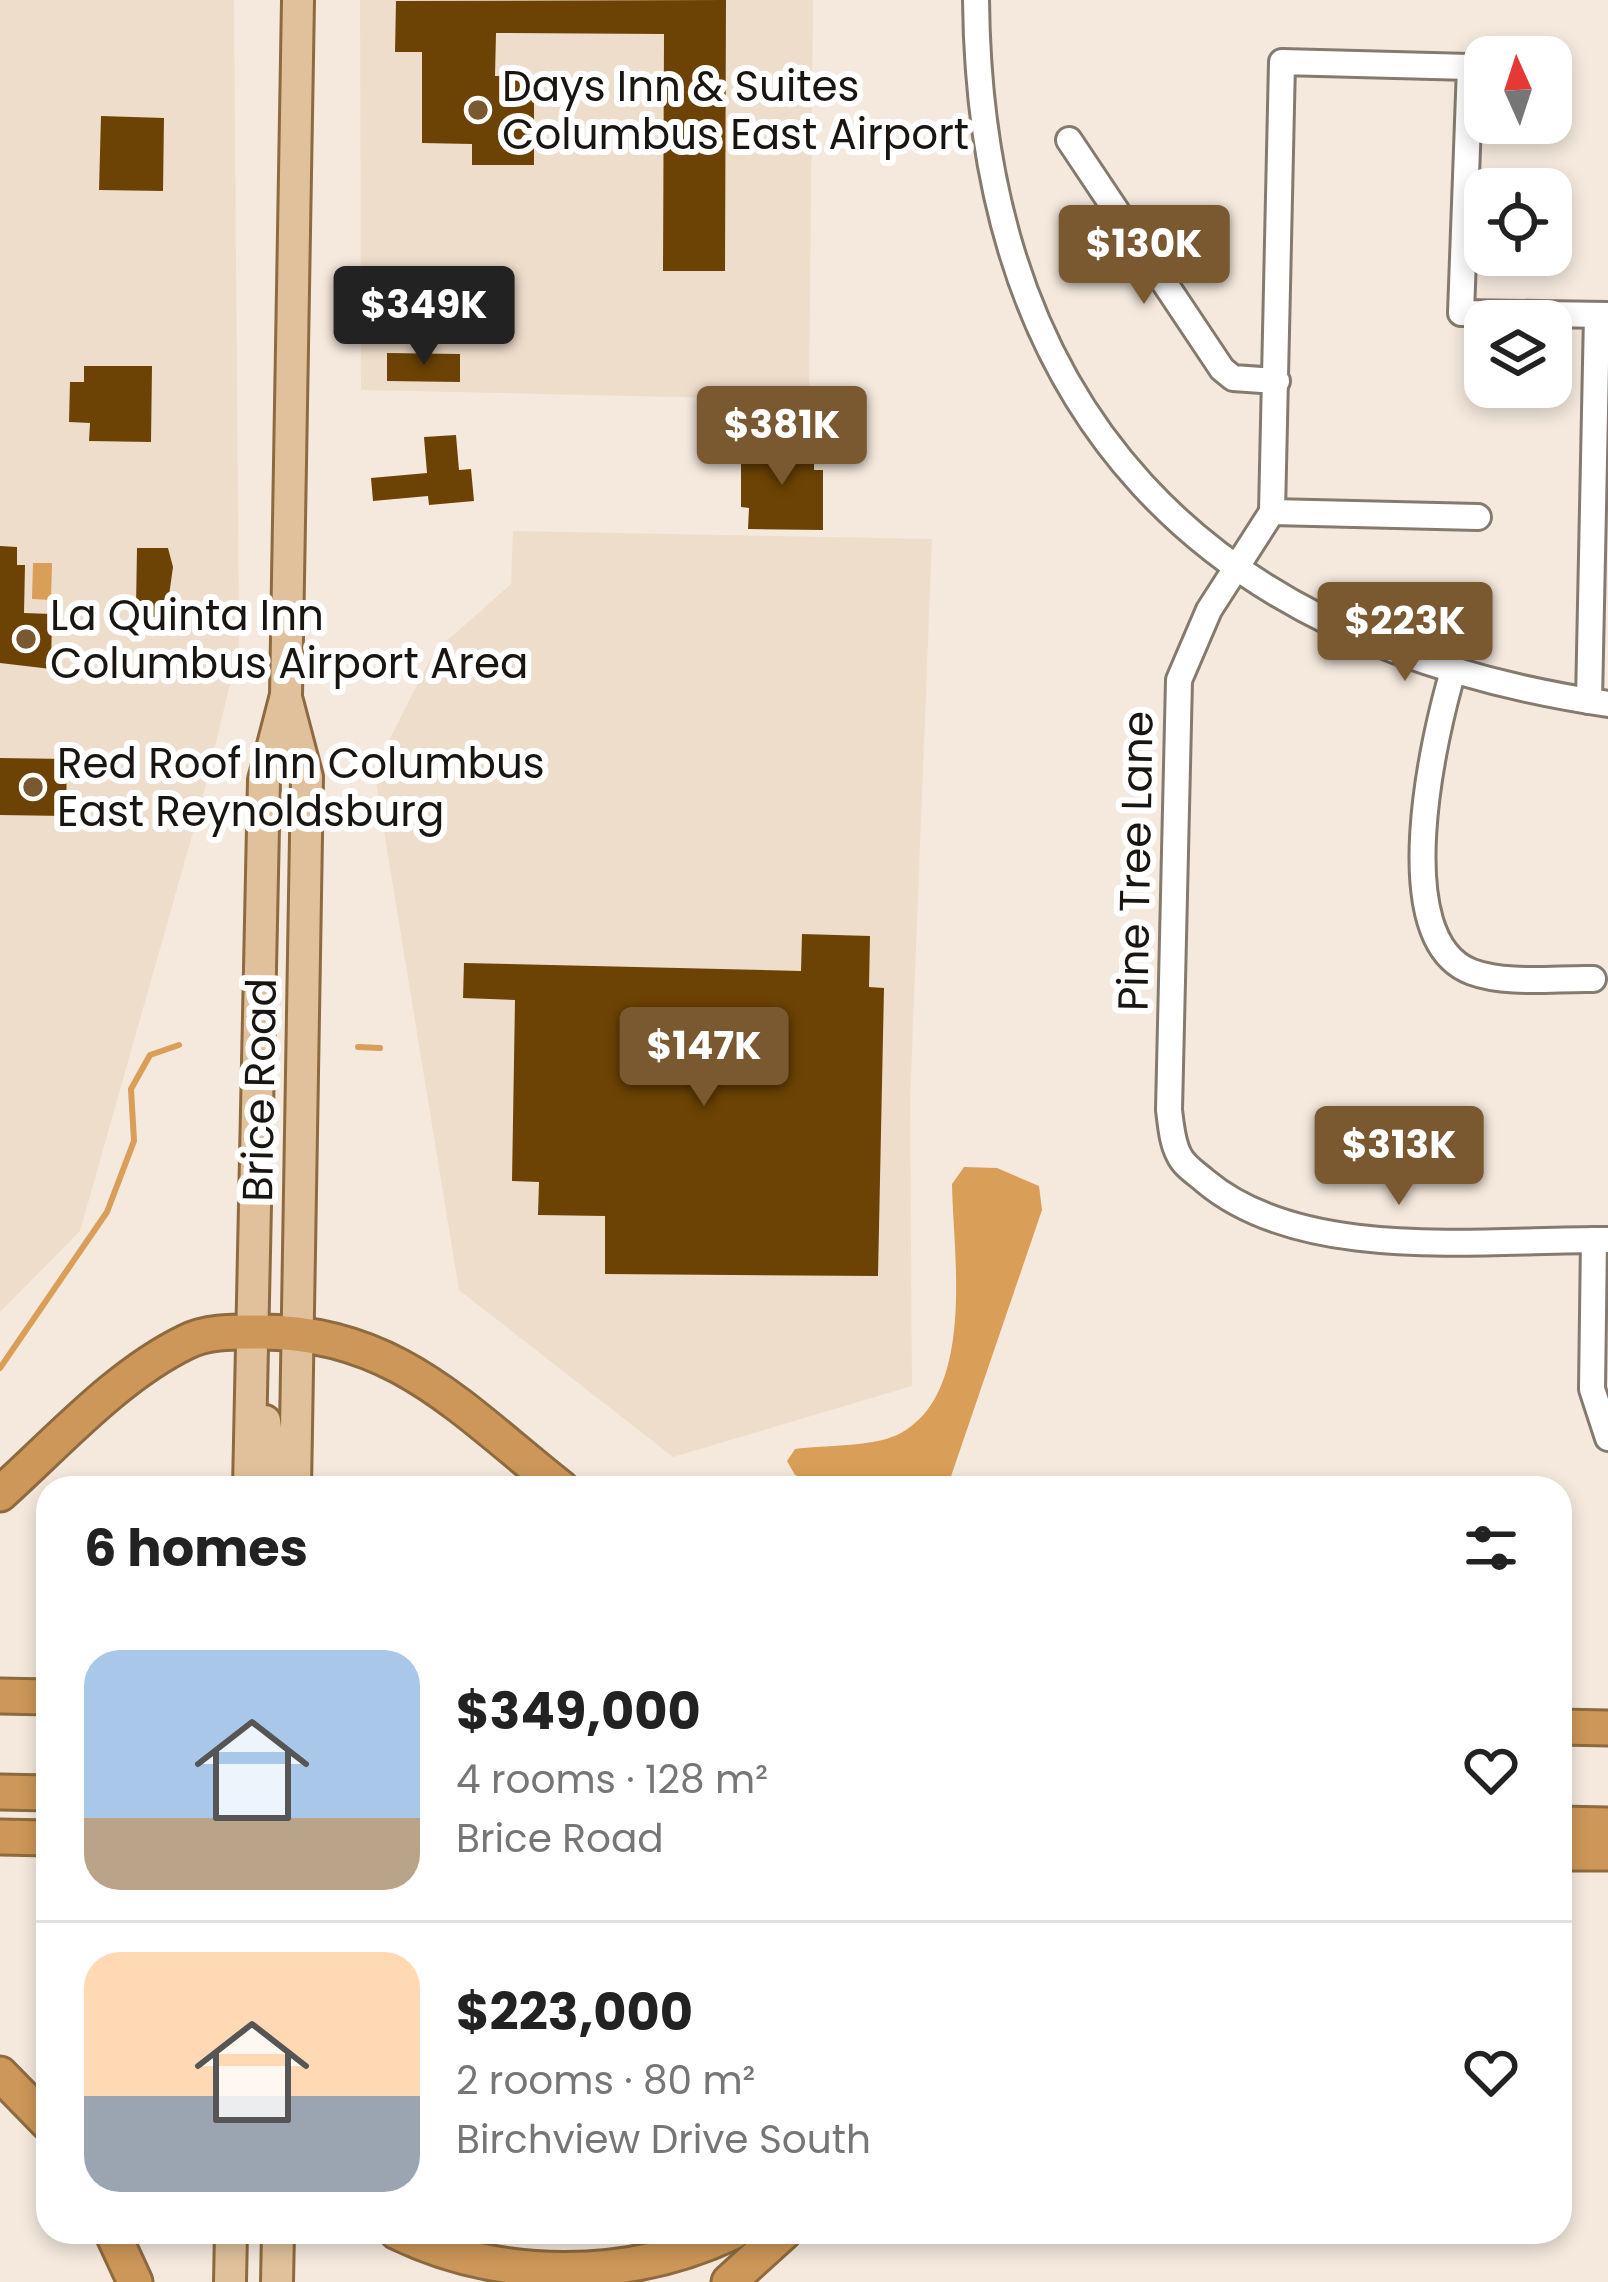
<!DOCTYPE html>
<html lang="en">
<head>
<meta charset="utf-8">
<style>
  :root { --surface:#fff; --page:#f2f2f2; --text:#222; --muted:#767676; --line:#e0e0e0; --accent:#7a5830 }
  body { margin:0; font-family:Poppins,sans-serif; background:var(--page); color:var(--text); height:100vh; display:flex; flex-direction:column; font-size:45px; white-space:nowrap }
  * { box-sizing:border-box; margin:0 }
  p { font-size:39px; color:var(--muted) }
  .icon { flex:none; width:66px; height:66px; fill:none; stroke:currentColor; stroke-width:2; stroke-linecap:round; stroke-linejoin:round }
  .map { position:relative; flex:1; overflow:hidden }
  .sheet { position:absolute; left:36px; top:1476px; width:1536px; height:768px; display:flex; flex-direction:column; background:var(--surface); border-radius:36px; box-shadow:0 6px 18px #0003 }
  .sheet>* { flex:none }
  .needle { width:78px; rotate:357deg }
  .buttons { position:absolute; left:1464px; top:36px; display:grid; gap:24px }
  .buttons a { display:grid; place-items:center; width:108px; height:108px; border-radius:24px; background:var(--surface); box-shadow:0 6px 18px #0003; font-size:60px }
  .price { position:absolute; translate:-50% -102px; padding:0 27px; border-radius:12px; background:var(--accent); color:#fff; font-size:39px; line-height:78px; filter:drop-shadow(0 3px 6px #0008) }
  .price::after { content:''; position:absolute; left:50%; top:72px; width:36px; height:27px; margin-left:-18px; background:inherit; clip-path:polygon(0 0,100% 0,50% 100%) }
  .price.on { background:#222; color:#fff }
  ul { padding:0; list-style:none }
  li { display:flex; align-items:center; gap:36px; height:300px; padding:0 48px }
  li+li { border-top:3px solid var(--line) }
  li span { display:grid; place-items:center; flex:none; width:336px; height:240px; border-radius:36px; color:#555 }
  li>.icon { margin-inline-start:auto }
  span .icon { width:144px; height:144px; fill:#fffc; stroke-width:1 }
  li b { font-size:51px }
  h2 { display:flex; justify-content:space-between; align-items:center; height:144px; padding:0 48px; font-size:51px }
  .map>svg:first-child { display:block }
  .built { fill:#efddcb }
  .water { fill:#d99e58 }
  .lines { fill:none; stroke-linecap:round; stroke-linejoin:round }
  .stream { stroke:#d99e58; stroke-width:6 }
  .building { fill:#6c4304 }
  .minor-casing { stroke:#847a6e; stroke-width:30 }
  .major-casing { stroke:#8d6a3f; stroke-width:36 }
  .highway-casing { stroke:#8d6a3f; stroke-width:39 }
  .minor { stroke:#fff; stroke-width:24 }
  .major { stroke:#e0c19b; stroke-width:30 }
  .highway { stroke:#cc9758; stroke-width:33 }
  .poi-dot { fill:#7a5830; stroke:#fff; stroke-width:4.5 }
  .labels { text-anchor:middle; stroke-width:12; stroke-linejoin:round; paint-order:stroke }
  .poi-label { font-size:42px; fill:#191511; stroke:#fff; text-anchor:start }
  .street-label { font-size:42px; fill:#191511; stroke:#fff }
</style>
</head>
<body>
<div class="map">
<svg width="1608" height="2282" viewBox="0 0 1608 2282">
  <rect width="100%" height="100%" fill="#f5e9dd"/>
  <g class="built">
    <polygon points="0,0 234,0 239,646 203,797 80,1231 0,1312"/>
    <polygon points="360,0 813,0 809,400 361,390"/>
    <polygon points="513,531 932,539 910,1102 912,1386 673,1457 459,1290 374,770 434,652 511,584"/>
  </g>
  <g class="water">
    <polygon points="33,563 52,563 51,600 32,599"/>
    <path d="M 964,1167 L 997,1168 L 1039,1186 L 1042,1210 L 947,1488 L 831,1488 L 795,1475 L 787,1461 L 795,1449 C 825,1445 870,1447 897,1435 C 977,1396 953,1255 952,1184 Z"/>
  </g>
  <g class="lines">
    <g class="stream">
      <polyline points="358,1047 380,1048"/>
      <polyline points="0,1368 107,1212 134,1141 131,1089 150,1055 179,1045"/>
    </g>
  </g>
  <g class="building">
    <polygon points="726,0 725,271 663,271 664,34 496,33 495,76 534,76 534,165 472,165 472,144 422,143 422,52 395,52 396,1"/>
    <polygon points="101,116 164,118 163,191 99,190"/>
    <polygon points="387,353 460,354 460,382 387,381"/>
    <polygon points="84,366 152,366 151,442 89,441 90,423 69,422 70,382 84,382"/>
    <polygon points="456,435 459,470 471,469 474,501 429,505 428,496 373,501 371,478 427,473 424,437"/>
    <polygon points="750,445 814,445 814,470 823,470 823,530 748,529 749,508 741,507 741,451 750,452"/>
    <polygon points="0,546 17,547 17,565 25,565 24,613 52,614 51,669 0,663"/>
    <polygon points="137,548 168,548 173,567 166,617 142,617 136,607"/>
    <polygon points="0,758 67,759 66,816 0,815"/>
    <polygon points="802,934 870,936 869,987 884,988 878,1276 605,1274 605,1216 538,1215 539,1182 512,1181 515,1000 463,998 464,963 801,971"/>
  </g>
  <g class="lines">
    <g class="minor-casing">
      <g id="minor">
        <path d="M 976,0 C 980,413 1204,644 1608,704"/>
        <polyline points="1069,140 1222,369 1233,378 1277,381"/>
        <path d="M 1608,315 L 1461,313 L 1470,67 L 1282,62 L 1272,512 L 1209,610 L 1179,680 L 1169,1110 C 1171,1125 1172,1142 1179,1155 C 1184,1166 1196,1173 1205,1181 C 1304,1264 1485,1239 1608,1240"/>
        <polyline points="1272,512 1478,517"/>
        <path d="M 1454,668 C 1434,734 1386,940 1472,972 C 1507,985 1556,978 1593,979"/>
        <polyline points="1589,701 1597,315"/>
        <polyline points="1594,1240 1592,1389 1608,1438"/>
      </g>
    </g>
    <g class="major-casing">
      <g id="major">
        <polyline points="287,701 307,777 295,1488"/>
        <polyline points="265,1421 274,1488"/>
        <polyline points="249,1488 264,780 286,695 298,0"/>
        <polyline points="230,2282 231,2232"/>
        <polyline points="277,2282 278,2232"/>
      </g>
    </g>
    <g class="highway-casing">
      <g id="highway">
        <path d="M 0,1494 C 57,1443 116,1376 186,1342 C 208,1331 234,1332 258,1332 C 394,1331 461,1409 561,1488"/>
        <polyline points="0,1696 48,1697"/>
        <polyline points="1560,1727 1608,1728"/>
        <polyline points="0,1792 48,1793"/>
        <polyline points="1560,1824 1608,1825"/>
        <polyline points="0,1837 48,1838"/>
        <polyline points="1560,1853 1608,1853"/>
        <polyline points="0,2074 48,2123"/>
        <polyline points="112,2232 135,2282"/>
        <path d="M 397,2232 C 500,2282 629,2282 733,2232"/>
        <polyline points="729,2282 784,2232"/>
      </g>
    </g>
    <use href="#minor" class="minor"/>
    <use href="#major" class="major"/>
    <use href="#highway" class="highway"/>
  </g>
  <g class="poi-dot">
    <circle cx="478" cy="110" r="12"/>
    <circle cx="26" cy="639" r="12"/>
    <circle cx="33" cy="787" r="12"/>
  </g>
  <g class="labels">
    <g class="poi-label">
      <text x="502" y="101">Days Inn &amp; Suites<tspan x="502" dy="48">Columbus East Airport</tspan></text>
      <text x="50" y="630">La Quinta Inn<tspan x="50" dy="48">Columbus Airport Area</tspan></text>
      <text x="57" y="778">Red Roof Inn Columbus<tspan x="57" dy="48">East Reynoldsburg</tspan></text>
    </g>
    <g class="street-label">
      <text transform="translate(1135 861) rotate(-89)" y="15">Pine Tree Lane</text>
      <text transform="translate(259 1090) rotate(-89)" y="15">Brice Road</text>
    </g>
  </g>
</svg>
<div class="buttons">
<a><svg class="needle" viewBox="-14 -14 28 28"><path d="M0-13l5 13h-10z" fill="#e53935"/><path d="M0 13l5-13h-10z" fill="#767676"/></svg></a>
<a><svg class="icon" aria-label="locate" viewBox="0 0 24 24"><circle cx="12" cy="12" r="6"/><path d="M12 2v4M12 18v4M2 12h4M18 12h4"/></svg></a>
<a><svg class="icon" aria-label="layers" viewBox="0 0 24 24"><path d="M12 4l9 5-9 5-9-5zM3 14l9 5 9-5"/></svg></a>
</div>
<b class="price" style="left:1144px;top:307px">$130K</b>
<b class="price on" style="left:424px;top:368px">$349K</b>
<b class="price" style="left:782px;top:488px">$381K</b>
<b class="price" style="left:1405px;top:684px">$223K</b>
<b class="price" style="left:704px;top:1109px">$147K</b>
<b class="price" style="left:1399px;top:1208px">$313K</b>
<section class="sheet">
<h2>6 homes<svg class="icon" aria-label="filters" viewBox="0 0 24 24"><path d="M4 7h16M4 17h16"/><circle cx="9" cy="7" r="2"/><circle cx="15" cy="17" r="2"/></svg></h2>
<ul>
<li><span style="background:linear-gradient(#a9c7e8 70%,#b9a48a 0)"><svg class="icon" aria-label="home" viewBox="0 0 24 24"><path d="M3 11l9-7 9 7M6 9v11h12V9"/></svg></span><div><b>$349,000</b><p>4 rooms · 128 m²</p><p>Brice Road</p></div><svg class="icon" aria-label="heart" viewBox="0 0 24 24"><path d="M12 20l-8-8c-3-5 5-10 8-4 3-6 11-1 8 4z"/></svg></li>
<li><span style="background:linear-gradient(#ffd9b3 60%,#9aa5b1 0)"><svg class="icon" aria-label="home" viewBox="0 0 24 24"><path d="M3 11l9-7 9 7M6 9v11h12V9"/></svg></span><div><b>$223,000</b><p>2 rooms · 80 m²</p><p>Birchview Drive South</p></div><svg class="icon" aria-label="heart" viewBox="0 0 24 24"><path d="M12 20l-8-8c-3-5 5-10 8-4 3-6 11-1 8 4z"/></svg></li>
</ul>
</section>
</div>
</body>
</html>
